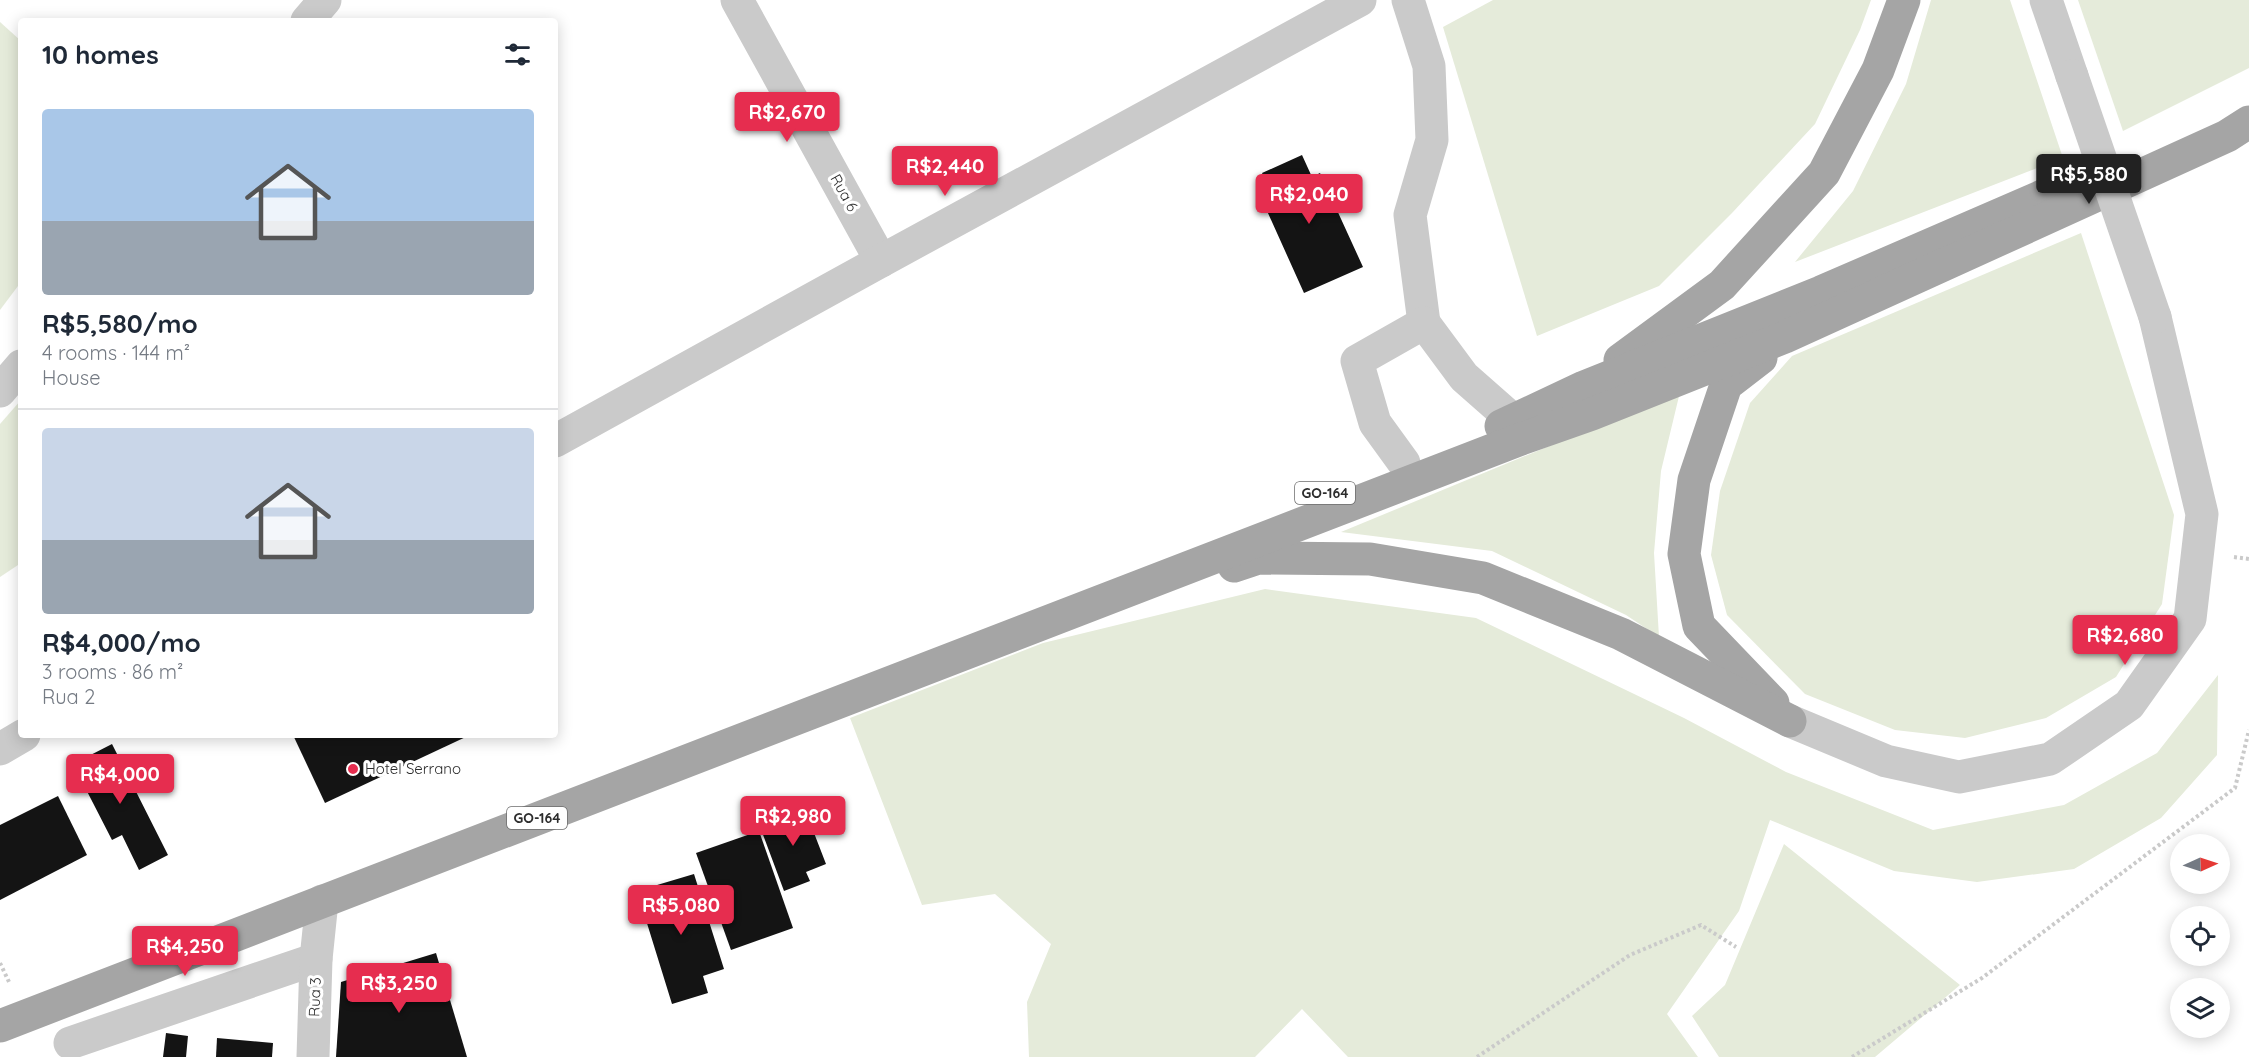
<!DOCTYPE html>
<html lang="en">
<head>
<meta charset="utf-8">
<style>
  :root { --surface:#fff; --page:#f2f2f3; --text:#1f2937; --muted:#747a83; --line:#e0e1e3; --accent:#e62d4f }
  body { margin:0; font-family:Quicksand,sans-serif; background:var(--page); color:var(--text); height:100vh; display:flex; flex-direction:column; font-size:22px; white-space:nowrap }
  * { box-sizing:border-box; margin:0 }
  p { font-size:20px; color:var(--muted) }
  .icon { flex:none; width:33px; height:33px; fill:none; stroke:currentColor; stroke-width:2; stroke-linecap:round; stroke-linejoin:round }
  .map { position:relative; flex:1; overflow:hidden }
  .sheet { position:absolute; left:18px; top:18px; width:540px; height:720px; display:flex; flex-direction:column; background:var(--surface); border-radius:6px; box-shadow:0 3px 15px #0003 }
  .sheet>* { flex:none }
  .needle { width:39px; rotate:87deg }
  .fabs { position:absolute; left:2170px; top:834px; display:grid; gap:12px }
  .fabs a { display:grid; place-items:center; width:60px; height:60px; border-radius:50%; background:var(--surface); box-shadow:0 3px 15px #0003; font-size:30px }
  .price { position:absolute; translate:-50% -51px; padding:0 14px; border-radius:6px; background:var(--accent); color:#fff; font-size:20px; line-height:39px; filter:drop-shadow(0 2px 3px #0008) }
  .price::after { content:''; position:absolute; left:50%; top:36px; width:18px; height:14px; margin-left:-9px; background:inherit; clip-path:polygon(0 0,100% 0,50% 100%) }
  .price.selected { background:#222; color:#fff }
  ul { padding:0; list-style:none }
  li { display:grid; align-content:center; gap:12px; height:318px; padding:0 24px }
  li+li { border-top:2px solid var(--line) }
  li span { display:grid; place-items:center; height:186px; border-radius:6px; color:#555 }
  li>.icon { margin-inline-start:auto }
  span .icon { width:108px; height:108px; fill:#fffc; stroke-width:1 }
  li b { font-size:26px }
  h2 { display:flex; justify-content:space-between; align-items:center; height:72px; padding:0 24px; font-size:26px }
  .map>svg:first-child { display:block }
  .green { fill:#e5ebda }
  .building { fill:#141414 }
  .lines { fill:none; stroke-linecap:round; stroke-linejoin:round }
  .path { stroke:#cacaca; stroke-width:4; stroke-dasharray:3 3; stroke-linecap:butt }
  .minor { stroke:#cacaca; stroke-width:33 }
  .major { stroke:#a5a5a5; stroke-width:33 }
  .minor-bridge { stroke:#cacaca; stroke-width:33 }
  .poi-dot { fill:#e62d4f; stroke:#fff; stroke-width:2 }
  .labels { text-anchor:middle; stroke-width:6; stroke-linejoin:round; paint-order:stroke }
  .shield { fill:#fff; stroke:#6c6c6c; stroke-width:1.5 }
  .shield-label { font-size:14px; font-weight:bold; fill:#2d2d2d }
  .street-label { font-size:15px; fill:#2d2d2d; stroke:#fff }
  .poi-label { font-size:15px; fill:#2d2d2d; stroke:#fff; text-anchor:start }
</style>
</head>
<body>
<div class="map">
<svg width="2249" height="1057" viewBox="0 0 2249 1057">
  <rect width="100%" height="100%" fill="#fff"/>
  <g class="green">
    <polygon points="1493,0 1871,0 1860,30 1815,124 1732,213 1659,286 1537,336 1443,27"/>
    <polygon points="1931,0 2010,0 2063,158 1795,262 1853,191 1906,84"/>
    <polygon points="2078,0 2249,0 2249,68 2123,131"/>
    <polygon points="0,22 21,41 21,282 0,310"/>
    <polygon points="2081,233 2174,515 2162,604 2116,677 2046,718 1965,738 1895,730 1805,694 1727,615 1711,555 1720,491 1750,403 1792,356"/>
    <polygon points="1680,392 1661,471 1654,553 1659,637 1626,615 1492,551 1341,532"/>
    <polygon points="21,400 21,563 0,577 0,424"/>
    <polygon points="1265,589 1476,618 1684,718 1786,772 1933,830 2064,805 2157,753 2218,675 2217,755 2161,818 2074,869 1977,882 1894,871 1770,820 1739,911 1667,1014 1698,1057 1348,1057 1302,1009 1255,1057 1029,1057 1027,1002 1051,944 995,894 922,905 850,718 1043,643"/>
    <polygon points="1784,844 1960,985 1875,1057 1719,1057 1692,1016 1725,985"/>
  </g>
  <g class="building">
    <polygon points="1302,155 1312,177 1320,173 1363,267 1304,293 1263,202 1273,198 1262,173"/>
    <polygon points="293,735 470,735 325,803"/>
    <polygon points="112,744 168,855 139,870 122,835 112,840 73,764"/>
    <polygon points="58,796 87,855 0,900 0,825"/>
    <polygon points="804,807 826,864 806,872 810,881 784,891 759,824"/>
    <polygon points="759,831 793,928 731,950 696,853"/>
    <polygon points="694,874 724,969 703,976 708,993 672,1004 637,891"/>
    <polygon points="436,953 467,1057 336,1057 341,982"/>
    <polygon points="166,1033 188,1036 186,1057 163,1057"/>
    <polygon points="217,1038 273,1043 272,1057 216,1057"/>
  </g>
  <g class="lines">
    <g class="path">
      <polyline points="2234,557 2249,559"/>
      <polyline points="0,963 10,984"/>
      <polyline points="1477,1057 1630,955 1701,925 1736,947"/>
      <polyline points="1852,1057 1982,978 2235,788 2249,730"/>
    </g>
    <g class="minor">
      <polyline points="737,0 881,261"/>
      <polyline points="1408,0 1429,66 1432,140 1410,215 1424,323"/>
      <polyline points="2046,0 2072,76"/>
      <polyline points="307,21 325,0"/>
      <polyline points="0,391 21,366"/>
      <polyline points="555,441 881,261 1360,0"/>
      <polyline points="1404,463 1375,423 1357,361 1424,323 1464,377 1514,421"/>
      <polyline points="1790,721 1886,761 1959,777 2050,759 2129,705 2190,619 2202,514 2155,317"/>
      <polyline points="0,749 24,735"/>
      <polyline points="70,1043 316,959"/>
      <polyline points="313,1057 316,959 322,901"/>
    </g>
    <g class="major">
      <polyline points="1761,358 1726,385 1694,480 1684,554 1699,626 1773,703"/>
      <polyline points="1620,360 1722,285 1824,173 1878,70 1904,0"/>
      <polyline points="1501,426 1584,387 1821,292 2047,194"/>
      <polyline points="1234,566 1258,558 1370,559 1483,578 1621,634 1790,721"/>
      <polyline points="0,1026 1521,439 1592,414 1785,337 2227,136 2249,122"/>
    </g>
    <polyline class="minor-bridge" points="2072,76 2155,317"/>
  </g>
  <circle class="poi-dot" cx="353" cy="769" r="6"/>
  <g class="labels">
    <g class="shield">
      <rect x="1295" y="482" width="60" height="22" rx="4.5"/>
      <rect x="507" y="807" width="60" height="22" rx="4.5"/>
    </g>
    <g class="shield-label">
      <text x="1325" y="498">GO-164</text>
      <text x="537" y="823">GO-164</text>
    </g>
    <g class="street-label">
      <text transform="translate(844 193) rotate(61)" y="5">Rua 6</text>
      <text transform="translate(315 997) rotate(-88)" y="5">Rua 3</text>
    </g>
    <g class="poi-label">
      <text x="365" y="774">Hotel Serrano</text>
    </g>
  </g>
</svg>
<div class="fabs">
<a><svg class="needle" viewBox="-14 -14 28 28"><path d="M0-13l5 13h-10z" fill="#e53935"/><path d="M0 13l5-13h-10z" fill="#747a83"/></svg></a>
<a><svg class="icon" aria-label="locate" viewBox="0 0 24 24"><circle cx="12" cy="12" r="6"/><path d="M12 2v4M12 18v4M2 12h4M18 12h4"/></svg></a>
<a><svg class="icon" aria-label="layers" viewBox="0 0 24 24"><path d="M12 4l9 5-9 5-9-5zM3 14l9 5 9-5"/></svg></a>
</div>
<b class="price" style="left:787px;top:143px">R$2,670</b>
<b class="price" style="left:945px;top:197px">R$2,440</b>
<b class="price selected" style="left:2089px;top:205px">R$5,580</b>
<b class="price" style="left:1309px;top:225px">R$2,040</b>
<b class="price" style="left:2125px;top:666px">R$2,680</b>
<b class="price" style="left:120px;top:805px">R$4,000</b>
<b class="price" style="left:793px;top:847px">R$2,980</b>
<b class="price" style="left:681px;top:936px">R$5,080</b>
<b class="price" style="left:185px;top:977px">R$4,250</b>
<b class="price" style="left:399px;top:1014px">R$3,250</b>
<section class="sheet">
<h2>10 homes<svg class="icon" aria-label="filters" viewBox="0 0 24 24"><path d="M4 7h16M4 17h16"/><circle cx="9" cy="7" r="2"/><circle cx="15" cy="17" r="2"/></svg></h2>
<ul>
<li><span style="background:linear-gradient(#a9c7e8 60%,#9aa5b1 0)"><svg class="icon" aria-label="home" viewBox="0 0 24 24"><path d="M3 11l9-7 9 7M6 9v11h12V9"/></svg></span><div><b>R$5,580/mo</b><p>4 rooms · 144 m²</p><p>House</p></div></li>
<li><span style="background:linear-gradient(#c9d6e8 60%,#9aa5b1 0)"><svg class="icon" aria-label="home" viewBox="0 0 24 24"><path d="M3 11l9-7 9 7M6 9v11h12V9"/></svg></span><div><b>R$4,000/mo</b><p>3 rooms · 86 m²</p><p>Rua 2</p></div></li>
</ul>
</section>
</div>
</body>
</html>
